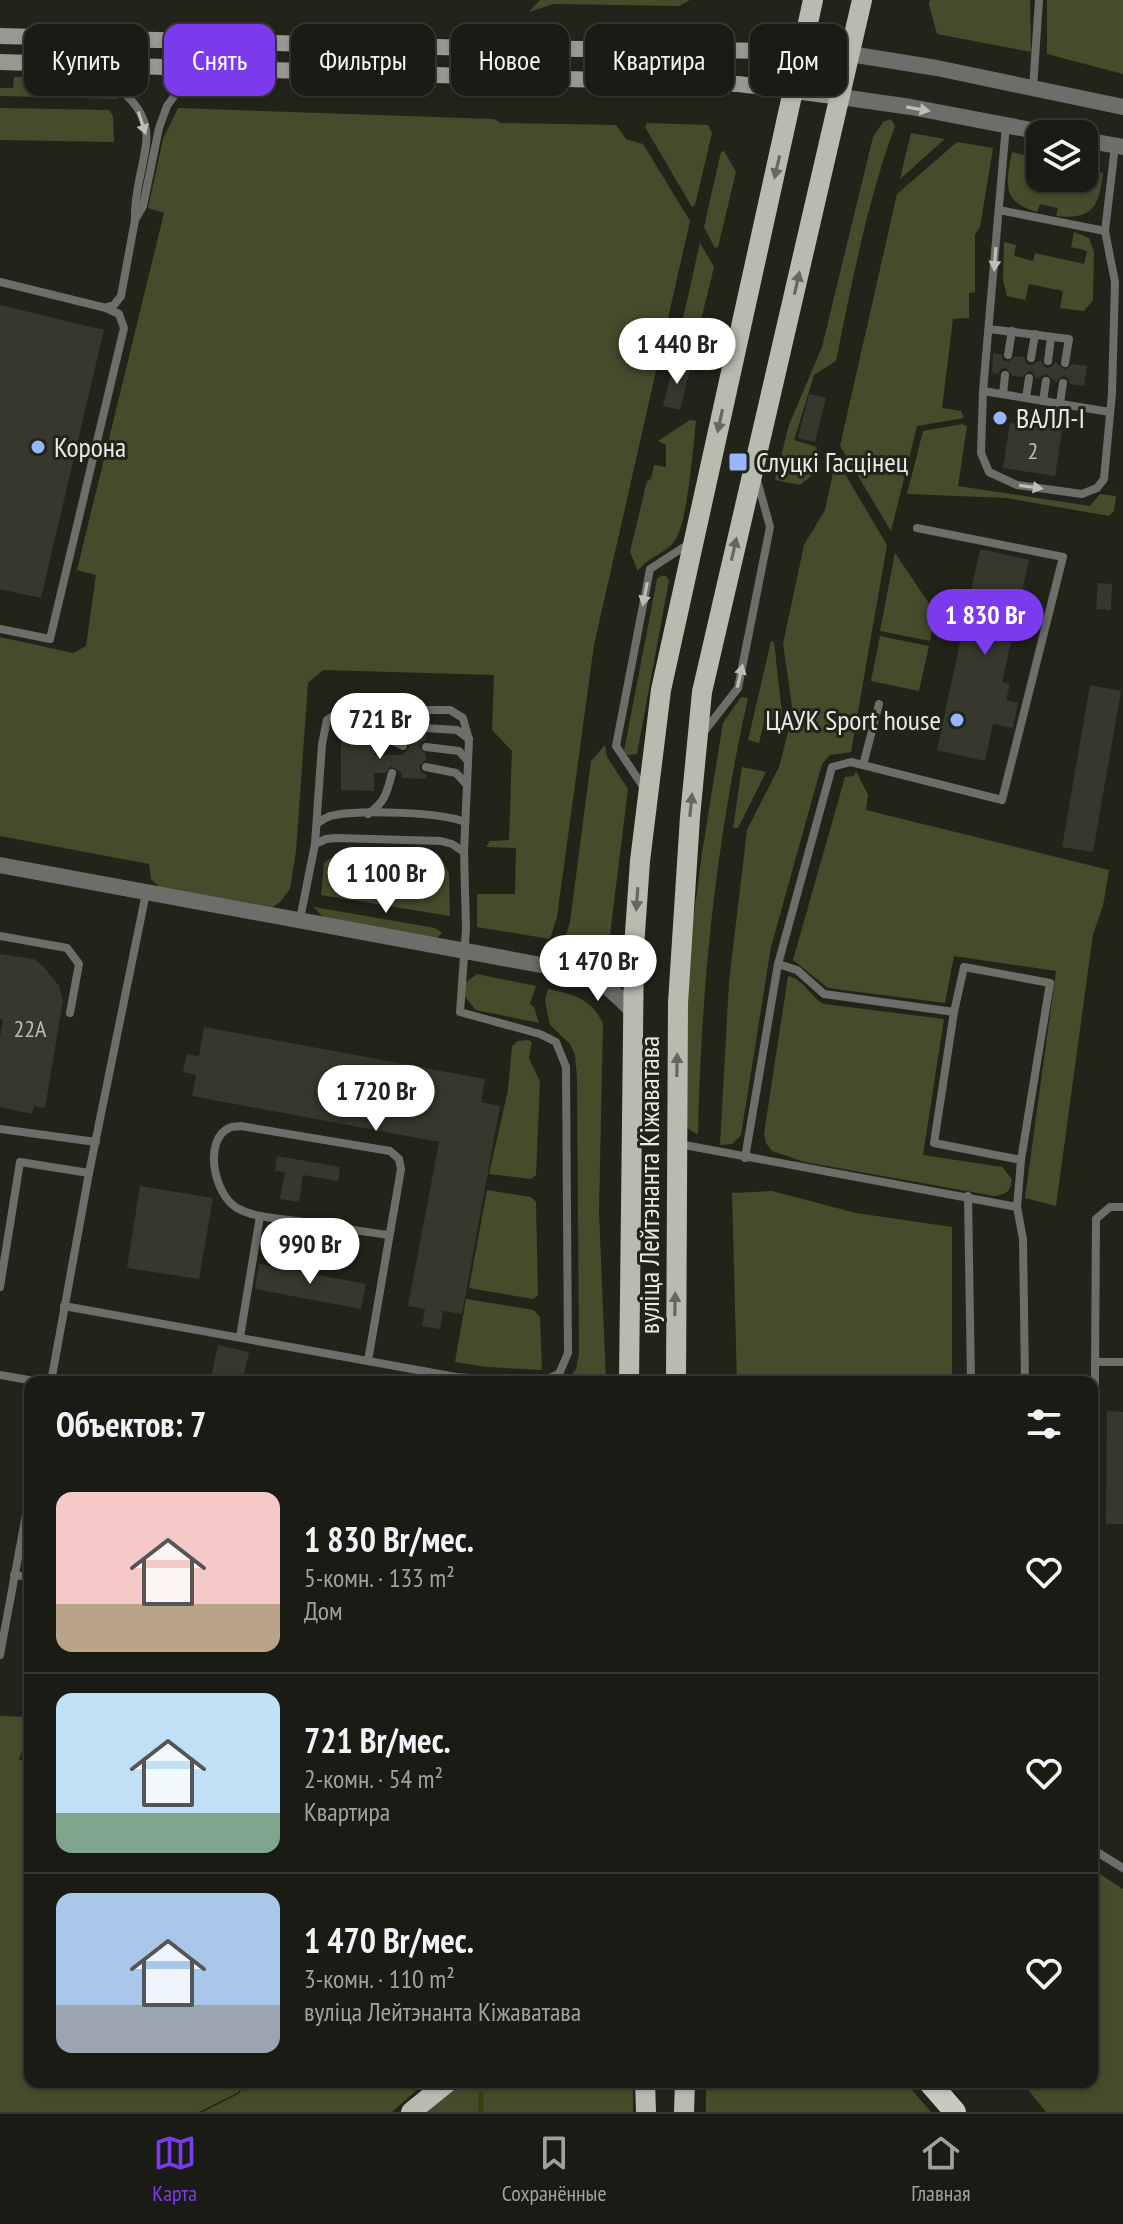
<!DOCTYPE html>
<html lang="ru">
<head>
<meta charset="utf-8">
<style>
  :root { --surface:#1a1b14; --page:#272822; --text:#f1f3f6; --muted:#9fa1a0; --line:#383934; --accent:#7c3aed }
  body { margin:0; font-family:"PT Sans Narrow",sans-serif; background:var(--page); color:var(--text); height:100vh; display:flex; flex-direction:column; font-size:30px; white-space:nowrap }
  * { box-sizing:border-box; margin:0 }
  p { font-size:26px; color:var(--muted) }
  .icon { flex:none; width:44px; height:44px; fill:none; stroke:currentColor; stroke-width:2; stroke-linecap:round; stroke-linejoin:round }
  .map { position:relative; flex:1; overflow:hidden }
  .side { position:absolute; left:24px; top:1376px; width:1074px; height:712px; display:flex; flex-direction:column; background:var(--surface); border-radius:16px; box-shadow:0 2px 6px #0004,0 0 0 2px var(--line) }
  .side>* { flex:none }
  .top-card { position:absolute; left:24px; top:24px; width:1076px; height:72px; display:flex; gap:16px }
  .buttons { position:absolute; left:1026px; top:120px; display:grid; gap:16px }
  .buttons a { display:grid; place-items:center; width:72px; height:72px; border-radius:16px; background:var(--surface); box-shadow:0 2px 6px #0004,0 0 0 2px var(--line); font-size:40px }
  .price { position:absolute; translate:-50% -68px; padding:0 18px; border-radius:28px; background:#fff; color:#222; font-size:26px; line-height:52px; filter:drop-shadow(0 2px 4px #0008) }
  .price::after { content:''; position:absolute; left:50%; top:48px; width:24px; height:18px; margin-left:-12px; background:inherit; clip-path:polygon(0 0,100% 0,50% 100%) }
  .price.selected { background:var(--accent); color:#fff }
  ul { padding:0; list-style:none }
  li { display:flex; align-items:center; gap:24px; height:200px; padding:0 32px }
  li+li { border-top:2px solid var(--line) }
  li span { display:grid; place-items:center; flex:none; width:224px; height:160px; border-radius:16px; color:#555 }
  li>.icon { margin-inline-start:auto }
  span .icon { width:96px; height:96px; fill:#fffc; stroke-width:1 }
  li b { font-size:34px }
  h2 { display:flex; justify-content:space-between; align-items:center; height:96px; padding:0 32px; font-size:34px }
  .tag { padding:0 28px; border-radius:16px; background:var(--surface); box-shadow:0 2px 6px #0004,0 0 0 2px var(--line); font-size:28px; line-height:72px }
  .tag.selected { background:var(--accent); color:#fff }
  .menu { display:flex; justify-content:space-around; align-items:center; height:112px; border-top:2px solid var(--line); background:var(--surface); font-size:22px; color:var(--muted) }
  .menu a { display:grid; justify-items:center; gap:4px }
  .menu .selected { color:var(--accent) }
  .map>svg:first-child { display:block }
  .green { fill:#464b2c }
  .lines { fill:none; stroke-linecap:round; stroke-linejoin:round }
  .stream { stroke:#383e08; stroke-width:5 }
  .building { fill:#36382e }
  .service { stroke:#6d6e69; stroke-width:8 }
  .tertiary { stroke:#6d6e69; stroke-width:16 }
  .secondary { stroke:#989992; stroke-width:16 }
  .primary { stroke:#b9bbb1; stroke-width:20 }
  .trunk { stroke:#c8cabf; stroke-width:22 }
  .oneway { fill:#bdbeb8 }
  .oneway2 { fill:#66685e }
  .poi-dot { fill:#96b6fd; stroke:#22241a; stroke-width:3 }
  .labels { text-anchor:middle; stroke-width:6; stroke-linejoin:round; paint-order:stroke }
  .number-label { font-size:24px; fill:#bcbdb6 }
  .poi-label { font-size:28px; fill:#e8e9e3; stroke:#22241a; text-anchor:start }
  .street-label { font-size:28px; fill:#e8e9e3; stroke:#22241a }
</style>
</head>
<body>
<div class="map">
<svg width="1123" height="2112" viewBox="0 0 1123 2112">
  <rect width="100%" height="100%" fill="#22241a"/>
  <g class="green">
    <polygon points="540,0 690,0 679,6 553,4 529,12"/>
    <polygon points="930,0 1030,0 1031,52 937,34 929,5"/>
    <polygon points="1047,0 1123,0 1123,74 1047,54"/>
    <path d="M 14,77 C 49,77 96,67 118,99 L 0,96 L 0,88 L 13,88 Z"/>
    <polygon points="0,108 109,110 113,116 114,142 0,140"/>
    <polygon points="178,108 494,119 501,123 616,125 626,139 643,144 690,221 594,645 557,917 550,939 477,927 477,894 515,894 516,848 486,847 490,841 509,840 512,751 492,730 494,675 323,670 308,683 296,851 290,889 280,902 273,907 161,888 151,879 149,864 0,836 0,637 73,653 86,646 96,575 77,570 164,213 148,208 163,139"/>
    <path d="M 891,119 L 895,126 C 867,202 852,282 836,361 L 814,375 L 794,440 L 817,447 L 810,477 L 800,485 L 775,480 L 789,425 L 822,347 L 873,137 L 883,122 Z"/>
    <polygon points="647,123 708,125 712,133 695,205 692,207 645,127"/>
    <polygon points="911,133 945,139 900,179"/>
    <polygon points="957,142 993,148 980,227 975,235 975,292 969,293 969,318 953,319 942,408 961,411 964,418 917,426 891,531 840,446 897,194"/>
    <polygon points="724,151 736,172 718,247 715,248 704,227 721,152"/>
    <path d="M 1012,152 L 1040,159 L 1040,178 L 1084,178 L 1084,169 L 1103,173 C 1099,207 1093,220 1056,216 L 1058,208 L 1040,204 L 1037,212 C 1001,202 1006,183 1012,152 Z"/>
    <polygon points="1074,232 1089,238 1094,252 1093,300 1084,311 1060,308 1063,291 1029,284 1025,300 1007,296 1003,280 1004,242 1016,245 1014,256 1033,261 1035,253 1084,264 1087,251 1071,247"/>
    <polygon points="700,243 714,267 698,332 677,345"/>
    <path d="M 690,420 L 696,421 C 693,448 688,518 676,539 C 668,553 648,556 638,571 L 630,552 L 647,481 L 651,479 L 654,465 L 666,467 L 666,445 L 658,441 Z"/>
    <polygon points="962,424 967,426 958,486 1090,506 1100,494 1116,496 1114,511 1109,516 1006,498 907,494 923,431"/>
    <polygon points="836,459 887,545 851,752 830,755 822,764 771,947 741,1135 732,1144 720,1145 729,982 747,830 779,767 793,713 783,644 804,545 825,510"/>
    <polygon points="895,553 936,614 930,641 880,631"/>
    <polygon points="661,576 666,576 669,580 637,754 628,755 624,751 657,579"/>
    <polygon points="880,636 929,646 919,691 871,681"/>
    <polygon points="771,641 774,642 782,713 780,721 765,718 759,743 748,740"/>
    <path d="M 741,697 L 748,698 C 716,841 701,987 698,1134 C 682,1129 683,1118 680,1103 L 692,931 L 702,853 L 723,723 Z"/>
    <path d="M 605,745 L 607,757 L 628,789 L 610,935 C 602,960 582,965 558,960 L 570,922 L 591,761 Z"/>
    <polygon points="742,767 766,772 738,828 733,828"/>
    <polygon points="856,771 868,795 866,810 1109,870 1103,906 1093,934 1056,1206 1025,1198 1056,971 954,956 945,1003 828,988 793,960 845,777 854,776"/>
    <polygon points="428,854 441,858 449,874 450,916 321,895 324,863 331,858 333,874 388,876 389,862 404,860 405,855"/>
    <polygon points="314,907 435,928 442,933 437,938 332,919 322,916"/>
    <polygon points="477,974 536,986 530,1004 534,1007 539,1023 476,1010 465,997 465,983"/>
    <path d="M 788,976 C 804,979 810,997 824,1004 L 944,1019 L 923,1155 L 1002,1167 L 1012,1179 C 1011,1191 1006,1195 994,1196 L 805,1162 L 772,1151 L 766,1143 L 764,1134 Z"/>
    <path d="M 548,989 C 574,994 592,999 603,1024 L 599,1211 L 606,1382 L 566,1382 L 576,1369 L 579,1353 L 577,1077 L 575,1055 L 570,1044 L 550,1025 L 545,1001 Z"/>
    <polygon points="528,1040 532,1042 529,1058 540,1082 536,1175 531,1179 489,1174 508,1090 512,1046 518,1041"/>
    <polygon points="487,1190 531,1197 536,1202 538,1295 533,1299 469,1288"/>
    <polygon points="772,1191 856,1213 952,1227 952,1379 963,1382 737,1382 732,1193"/>
    <polygon points="466,1299 534,1310 540,1317 542,1370 486,1367 455,1362"/>
    <polygon points="0,1716 30,1717 30,1731 19,1759 30,1763 30,2082 240,2082 239,2092 199,2112 0,2112"/>
    <polygon points="1092,1869 1123,1889 1123,2112 1046,2112 1022,2082 1092,2082"/>
    <polygon points="242,2082 426,2082 392,2112 203,2112 240,2093"/>
    <polygon points="460,2082 633,2082 633,2112 427,2112"/>
    <polygon points="706,2082 905,2082 931,2112 706,2112"/>
  </g>
  <g class="lines">
    <polyline class="stream" points="481,2112 481,2094"/>
  </g>
  <g class="building">
    <polygon points="0,305 104,330 41,598 0,589"/>
    <polygon points="993,353 1001,354 1003,360 1008,362 1015,356 1024,357 1026,363 1031,365 1041,360 1046,368 1051,367 1055,362 1065,370 1072,364 1087,366 1084,386 1070,384 1068,378 1063,376 1056,382 1046,374 1036,379 1034,373 1029,371 1022,377 1012,376 1006,368 1001,369 998,374 992,373"/>
    <polygon points="674,362 691,365 680,410 663,406"/>
    <polygon points="809,394 826,398 815,442 798,438"/>
    <polygon points="1010,423 1062,430 1055,476 1003,468"/>
    <polygon points="980,549 1029,560 1021,596 1039,600 1036,615 1018,611 1002,682 1010,684 1006,700 1018,703 1013,728 993,724 985,761 937,750"/>
    <polygon points="1098,583 1112,584 1111,610 1096,609"/>
    <polygon points="1090,685 1121,691 1093,852 1062,847"/>
    <polygon points="403,722 422,722 419,730 426,735 426,740 421,742 419,747 426,754 426,760 419,766 421,772 426,774 426,779 402,778 402,773 391,766 385,773 374,773 374,791 341,790 341,739 375,740 374,755 403,755 410,746 403,738 409,733 410,728"/>
    <polygon points="0,954 34,959 43,966 59,986 63,1000 45,1108 34,1106 32,1114 0,1107 0,1038 3,1020 0,1019"/>
    <polygon points="204,1027 485,1079 481,1102 500,1106 462,1314 443,1311 440,1329 422,1326 425,1309 408,1306 439,1142 192,1096 196,1075 183,1072 187,1054 199,1056"/>
    <polygon points="277,1156 340,1167 338,1181 303,1175 299,1202 280,1199 285,1172 275,1171"/>
    <polygon points="140,1186 213,1198 199,1279 127,1268"/>
    <polygon points="259,1264 366,1284 361,1309 255,1289"/>
    <polygon points="218,1345 249,1352 242,1382 210,1382"/>
    <polygon points="1107,1411 1123,1412 1123,1524 1106,1524"/>
  </g>
  <g class="lines">
    <g class="service">
      <path d="M 82,69 C 113,81 151,105 146,144 C 143,169 134,193 135,218"/>
      <polyline points="1033,88 1039,0"/>
      <polyline points="1006,125 983,391 981,453 989,472 1017,485 1082,494 1097,488 1104,479 1112,393 1115,282 1105,231 1115,146"/>
      <polyline points="999,210 1105,231"/>
      <polyline points="0,282 106,308 119,314 124,328 50,639 0,629"/>
      <polyline points="107,307 114,305 121,296 135,220 143,206 159,128 167,106 180,88 209,73"/>
      <polyline points="989,329 1069,339 1065,363"/>
      <polyline points="1008,355 1012,331"/>
      <polyline points="1031,358 1035,334"/>
      <polyline points="1048,361 1051,337"/>
      <polyline points="983,391 1110,412"/>
      <polyline points="1003,394 1005,375"/>
      <polyline points="1026,398 1029,378"/>
      <polyline points="1043,401 1046,381"/>
      <polyline points="1060,403 1063,383"/>
      <polyline points="346,712 379,728 387,738 403,746"/>
      <polyline points="379,728 403,730"/>
      <polyline points="426,728 457,730 469,739"/>
      <polyline points="703,733 738,688 770,527 757,480"/>
      <polyline points="426,747 459,751 468,761"/>
      <polyline points="863,765 879,704"/>
      <polyline points="426,767 456,773 467,785"/>
      <polyline points="644,788 616,746 650,569 690,543"/>
      <path d="M 368,814 C 385,802 387,793 392,773"/>
      <path d="M 318,823 C 323,819 328,816 335,815 C 360,810 442,812 465,822"/>
      <polyline points="315,844 326,839 336,838 441,841 452,844 464,852"/>
      <polyline points="300,919 315,844 322,744 327,720 342,710 450,710 463,718 469,740 464,852 466,929 460,1012 540,1034 556,1042 566,1067 568,1353 559,1374 539,1382"/>
      <polyline points="0,936 67,948 79,964 70,1013"/>
      <polyline points="778,964 797,970 824,994 954,1012 934,1143 1021,1160 1050,983 964,967 954,1012"/>
      <polyline points="0,1129 96,1142"/>
      <polyline points="679,1144 1017,1207 1023,1239 1025,1382"/>
      <polyline points="745,1158 778,964 832,767 851,762 1002,800 1063,557 917,528"/>
      <polyline points="968,1196 971,1382"/>
      <polyline points="1017,1207 1021,1160"/>
      <polyline points="1123,1207 1110,1207 1096,1219 1092,1849 1123,1868"/>
      <polyline points="0,1287 20,1162 89,1173"/>
      <polyline points="64,1306 456,1377 524,1382"/>
      <polyline points="240,1337 260,1216"/>
      <path d="M 368,1361 L 401,1169 L 399,1159 L 390,1151 L 241,1126 C 237,1127 233,1126 229,1128 C 203,1140 214,1195 237,1208 C 255,1218 278,1218 297,1221 C 328,1226 358,1231 389,1235"/>
      <polyline points="1095,1362 1123,1362"/>
      <polyline points="0,1375 40,1382"/>
      <polyline points="51,1382 89,1173 146,893"/>
      <polyline points="14,1575 30,1577"/>
      <polyline points="0,1655 30,1493"/>
    </g>
    <g class="tertiary">
      <polyline points="850,54 937,68 1123,107"/>
      <polyline points="841,97 911,107 1052,134"/>
      <polyline points="1084,140 1123,147"/>
      <path d="M 0,865 L 579,972 C 603,982 616,993 633,1012"/>
      <polyline points="581,972 615,965 634,947"/>
    </g>
    <g class="secondary">
      <polyline points="0,36 477,48 803,51 850,54"/>
      <polyline points="0,62 738,84 841,97"/>
    </g>
    <g class="primary">
      <polyline points="629,1382 634,947 640,861 661,690 813,0"/>
      <polyline points="676,1382 678,1003 690,817 702,692 862,0"/>
      <polyline points="645,2082 646,2112"/>
      <polyline points="411,2112 448,2082"/>
      <polyline points="684,2112 685,2082"/>
    </g>
    <polyline class="trunk" points="929,2082 955,2112"/>
  </g>
  <defs><path id="oneway-solid" d="M-6-.8H1V-3.2L6.5 0L1 3.2V.8H-6Z" transform="scale(2)"/></defs>
  <g class="oneway">
    <use href="#oneway-solid" transform="translate(918 109) rotate(10)"/>
    <use href="#oneway-solid" transform="translate(142 123) rotate(72)"/>
    <use href="#oneway-solid" transform="translate(995 259) rotate(94)"/>
    <use href="#oneway-solid" transform="translate(1031 487) rotate(8)"/>
    <use href="#oneway-solid" transform="translate(645 594) rotate(101)"/>
    <use href="#oneway-solid" transform="translate(740 676) rotate(-77)"/>
  </g>
  <g class="oneway2">
    <use href="#oneway-solid" transform="translate(777 167) rotate(103)"/>
    <use href="#oneway-solid" transform="translate(797 283) rotate(-77)"/>
    <use href="#oneway-solid" transform="translate(720 421) rotate(102)"/>
    <use href="#oneway-solid" transform="translate(734 549) rotate(-77)"/>
    <use href="#oneway-solid" transform="translate(691 805) rotate(-84)"/>
    <use href="#oneway-solid" transform="translate(637 899) rotate(94)"/>
    <use href="#oneway-solid" transform="translate(677 1065) rotate(-89)"/>
    <use href="#oneway-solid" transform="translate(675 1304) rotate(-89)"/>
  </g>
  <g class="poi-dot">
    <circle cx="1000" cy="418" r="8"/>
    <circle cx="38" cy="447" r="8"/>
    <rect x="728" y="452" width="20" height="20" rx="4"/>
    <circle cx="957" cy="720" r="8"/>
  </g>
  <g class="labels">
    <g class="number-label">
      <text x="1033" y="459">2</text>
      <text x="30" y="1037">22А</text>
    </g>
    <g class="poi-label">
      <text x="1016" y="428">ВАЛЛ-І</text>
      <text x="54" y="457">Корона</text>
      <text x="756" y="472">Слуцкі Гасцінец</text>
      <text x="941" y="730" text-anchor="end">ЦАУК Sport house</text>
    </g>
    <g class="street-label">
      <text transform="translate(649 1185) rotate(-90)" y="10">вуліца Лейтэнанта Кіжаватава</text>
    </g>
  </g>
</svg>
<div class="buttons">
<a><svg class="icon" aria-label="layers" viewBox="0 0 24 24"><path d="M12 4l9 5-9 5-9-5zM3 14l9 5 9-5"/></svg></a>
</div>
<b class="price" style="left:677px;top:386px">1 440 Br</b>
<b class="price selected" style="left:985px;top:657px">1 830 Br</b>
<b class="price" style="left:380px;top:761px">721 Br</b>
<b class="price" style="left:386px;top:915px">1 100 Br</b>
<b class="price" style="left:598px;top:1003px">1 470 Br</b>
<b class="price" style="left:376px;top:1133px">1 720 Br</b>
<b class="price" style="left:310px;top:1286px">990 Br</b>
<div class="top-card">
<a class="tag">Купить</a>
<a class="tag selected">Снять</a>
<a class="tag">Фильтры</a>
<a class="tag">Новое</a>
<a class="tag">Квартира</a>
<a class="tag">Дом</a>
</div>
<section class="side">
<h2>Объектов: 7<svg class="icon" aria-label="filters" viewBox="0 0 24 24"><path d="M4 7h16M4 17h16"/><circle cx="9" cy="7" r="2"/><circle cx="15" cy="17" r="2"/></svg></h2>
<ul>
<li><span style="background:linear-gradient(#f6c9c9 70%,#b9a48a 0)"><svg class="icon" aria-label="home" viewBox="0 0 24 24"><path d="M3 11l9-7 9 7M6 9v11h12V9"/></svg></span><div><b>1 830 Br/мес.</b><p>5-комн. · 133 m²</p><p>Дом</p></div><svg class="icon" aria-label="heart" viewBox="0 0 24 24"><path d="M12 20l-8-8c-3-5 5-10 8-4 3-6 11-1 8 4z"/></svg></li>
<li><span style="background:linear-gradient(#bfe0f5 75%,#7fa58c 0)"><svg class="icon" aria-label="home" viewBox="0 0 24 24"><path d="M3 11l9-7 9 7M6 9v11h12V9"/></svg></span><div><b>721 Br/мес.</b><p>2-комн. · 54 m²</p><p>Квартира</p></div><svg class="icon" aria-label="heart" viewBox="0 0 24 24"><path d="M12 20l-8-8c-3-5 5-10 8-4 3-6 11-1 8 4z"/></svg></li>
<li><span style="background:linear-gradient(#a9c7e8 70%,#9aa5b1 0)"><svg class="icon" aria-label="home" viewBox="0 0 24 24"><path d="M3 11l9-7 9 7M6 9v11h12V9"/></svg></span><div><b>1 470 Br/мес.</b><p>3-комн. · 110 m²</p><p>вуліца Лейтэнанта Кіжаватава</p></div><svg class="icon" aria-label="heart" viewBox="0 0 24 24"><path d="M12 20l-8-8c-3-5 5-10 8-4 3-6 11-1 8 4z"/></svg></li>
</ul>
</section>
</div>
<nav class="menu">
<a class="selected"><svg class="icon" aria-label="map" viewBox="0 0 24 24"><path d="M3 6l6-2 6 2 6-2v14l-6 2-6-2-6 2zM9 4v14M15 6v14"/></svg>Карта</a>
<a><svg class="icon" aria-label="saved" viewBox="0 0 24 24"><path d="M7 4h10v16l-5-4-5 4z"/></svg>Сохранённые</a>
<a><svg class="icon" aria-label="home" viewBox="0 0 24 24"><path d="M3 11l9-7 9 7M6 9v11h12V9"/></svg>Главная</a>
</nav>
</body>
</html>
